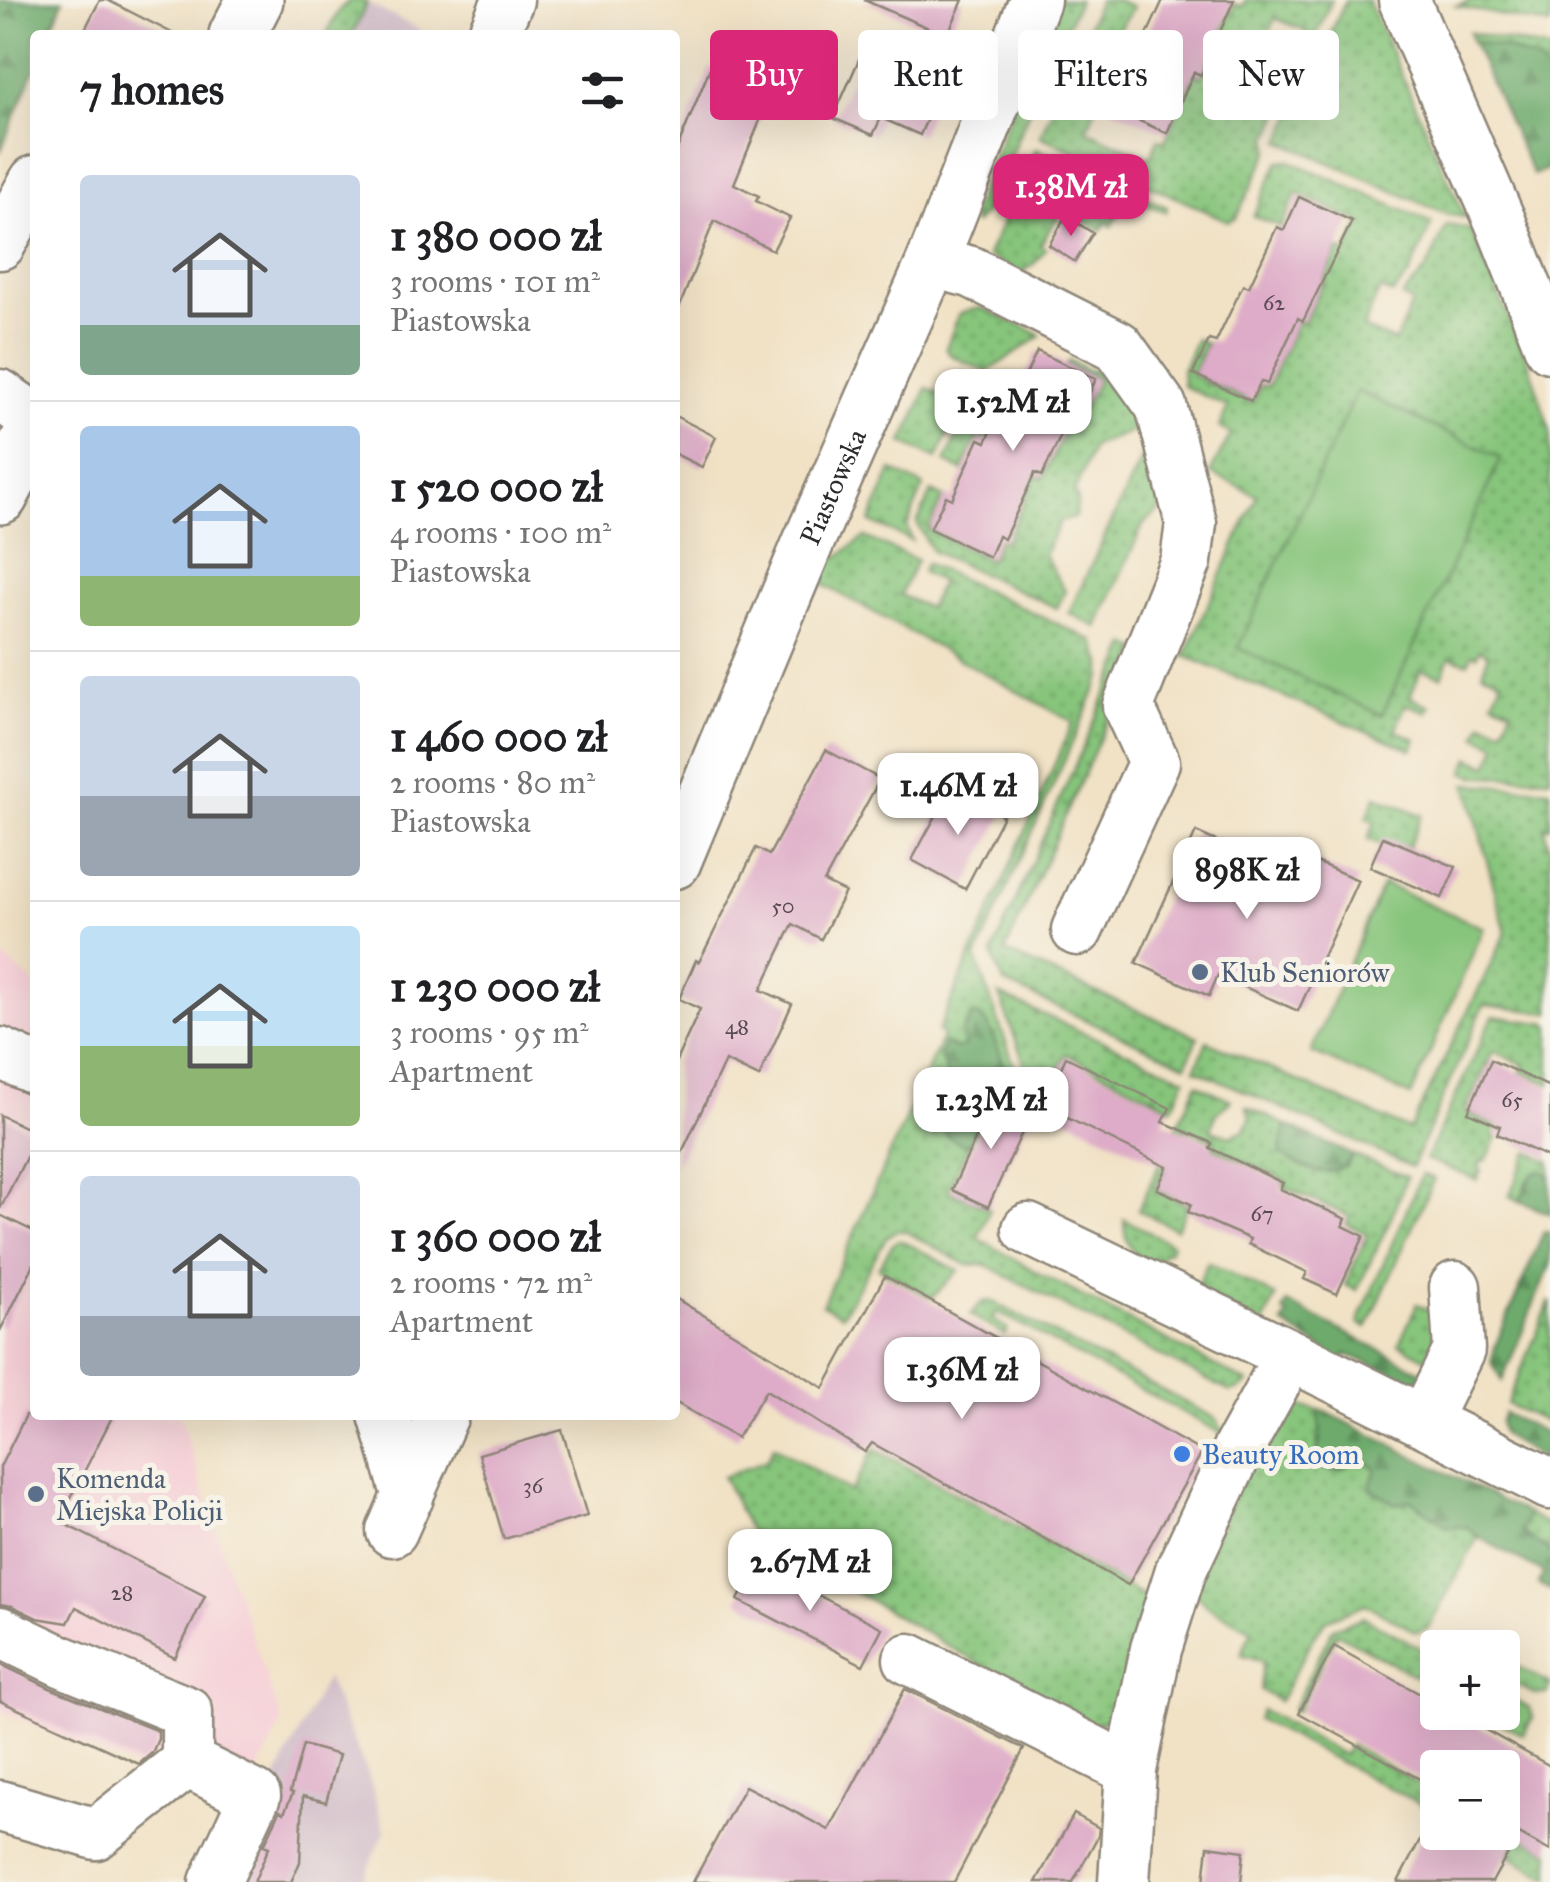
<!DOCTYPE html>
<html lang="en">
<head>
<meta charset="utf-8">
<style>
  :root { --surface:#fff; --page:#f2f2f2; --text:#202124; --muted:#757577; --line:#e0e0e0; --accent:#db2777 }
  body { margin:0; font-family:"IM FELL Great Primer",serif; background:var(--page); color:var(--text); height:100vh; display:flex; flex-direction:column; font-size:38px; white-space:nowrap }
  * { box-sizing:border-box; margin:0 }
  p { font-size:32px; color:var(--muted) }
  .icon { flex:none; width:55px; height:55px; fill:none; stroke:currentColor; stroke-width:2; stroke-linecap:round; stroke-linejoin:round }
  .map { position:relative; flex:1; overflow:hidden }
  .details { position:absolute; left:30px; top:30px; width:650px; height:1390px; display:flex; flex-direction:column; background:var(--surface); border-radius:10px; box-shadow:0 10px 40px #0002 }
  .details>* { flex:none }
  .guide { position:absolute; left:710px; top:30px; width:690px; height:90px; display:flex; gap:20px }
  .tools { position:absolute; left:1420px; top:1630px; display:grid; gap:20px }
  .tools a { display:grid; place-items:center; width:100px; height:100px; border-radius:10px; background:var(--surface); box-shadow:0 10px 40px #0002; font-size:50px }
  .price { position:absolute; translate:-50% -85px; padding:0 22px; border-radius:20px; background:#fff; color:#222; font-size:32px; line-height:65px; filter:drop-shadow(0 2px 5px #0008) }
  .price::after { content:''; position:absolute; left:50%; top:60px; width:30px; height:22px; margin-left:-15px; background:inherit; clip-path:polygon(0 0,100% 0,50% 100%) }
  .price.selected { background:var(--accent); color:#fff }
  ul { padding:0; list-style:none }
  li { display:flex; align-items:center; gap:30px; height:250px; padding:0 50px }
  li+li { border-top:2px solid var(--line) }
  li span { display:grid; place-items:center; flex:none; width:280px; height:200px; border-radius:10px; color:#555 }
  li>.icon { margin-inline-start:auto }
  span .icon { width:120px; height:120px; fill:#fffc; stroke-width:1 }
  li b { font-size:42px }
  h2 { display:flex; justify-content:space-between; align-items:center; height:120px; padding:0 50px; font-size:42px }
  .chip { padding:0 35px; border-radius:10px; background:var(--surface); box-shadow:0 10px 40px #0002; font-size:35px; line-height:90px }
  .chip.selected { background:var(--accent); color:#fff }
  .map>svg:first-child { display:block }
  .built { fill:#f6cfd7 }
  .industrial { fill:#d1bdc9 }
  .green { fill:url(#green-dots); stroke:#597854; stroke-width:2.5 }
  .forest { fill:url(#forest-firs); stroke:#4c6a4c; stroke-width:2.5 }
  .pitch { fill:#87c57c; stroke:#597854; stroke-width:2.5 }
  .building { fill:#deacc8 }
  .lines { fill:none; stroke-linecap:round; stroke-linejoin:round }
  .minor-casing { stroke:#8e8678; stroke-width:55 }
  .major-casing { stroke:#8e8678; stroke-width:60 }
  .minor { stroke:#fff; stroke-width:50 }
  .major { stroke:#fff; stroke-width:55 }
  .service-dot { fill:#5c6f8a; stroke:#f7f3e8; stroke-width:4 }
  .shop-dot { fill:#3f7fe0; stroke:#f7f3e8; stroke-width:4 }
  .labels { text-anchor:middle; stroke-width:10; stroke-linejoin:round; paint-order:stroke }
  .number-label { font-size:22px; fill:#584b52 }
  .street-label { font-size:28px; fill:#2b2b2b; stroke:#f7f3e8 }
  .service-label { font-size:28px; fill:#4e5e75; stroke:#f7f3e8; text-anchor:start }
  .shop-label { font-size:28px; fill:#366cbe; stroke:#f7f3e8; text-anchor:start }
</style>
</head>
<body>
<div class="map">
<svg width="1550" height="1882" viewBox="0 0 1550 1882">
  <defs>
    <pattern id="green-dots" width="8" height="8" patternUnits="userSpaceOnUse" patternTransform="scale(2.5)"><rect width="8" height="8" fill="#87c57c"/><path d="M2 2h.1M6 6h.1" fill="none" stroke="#6fa066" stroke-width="1.8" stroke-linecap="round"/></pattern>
    <pattern id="forest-firs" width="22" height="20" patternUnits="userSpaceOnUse" patternTransform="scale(2.5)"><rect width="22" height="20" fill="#6daa6c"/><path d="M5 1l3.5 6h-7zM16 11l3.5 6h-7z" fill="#5a8b59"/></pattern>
  </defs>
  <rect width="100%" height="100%" fill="#f7f3e8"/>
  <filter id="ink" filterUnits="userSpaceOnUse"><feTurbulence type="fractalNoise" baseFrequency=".01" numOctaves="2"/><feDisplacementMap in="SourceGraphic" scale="20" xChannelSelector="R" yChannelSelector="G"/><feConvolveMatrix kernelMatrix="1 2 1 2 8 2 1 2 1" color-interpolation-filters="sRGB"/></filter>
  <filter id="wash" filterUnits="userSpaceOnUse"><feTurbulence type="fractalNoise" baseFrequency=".0048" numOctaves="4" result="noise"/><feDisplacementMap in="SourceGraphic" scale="40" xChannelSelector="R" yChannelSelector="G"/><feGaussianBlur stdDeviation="2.25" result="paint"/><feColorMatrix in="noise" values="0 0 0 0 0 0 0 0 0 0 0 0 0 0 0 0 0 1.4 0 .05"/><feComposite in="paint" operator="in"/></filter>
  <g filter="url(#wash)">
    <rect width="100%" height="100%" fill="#f1e2c6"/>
    <polygon class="built" points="0,954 35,984 35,1415 180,1415 229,1572 282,1722 239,1811 0,1711"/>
    <g class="industrial">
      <polygon points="367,3 430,35 352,35"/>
      <polygon points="326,1677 371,1783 385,1831 363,1882 226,1882"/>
    </g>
    <g class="green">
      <polygon points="350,0 362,0 367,3 352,35 326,35 339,10"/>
      <polygon points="1055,0 1079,0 1054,55 1037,46"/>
      <polygon points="1099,0 1117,0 1133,7 1098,62 1076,53"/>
      <polygon points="1245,0 1332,0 1299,72 1290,68 1306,31 1275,18 1259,55 1271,61 1269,68 1294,81 1269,138 1270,149 1236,218 1228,221 1040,136 1064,82 1100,97 1087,130 1149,158 1158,139 1165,141 1195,74 1202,77 1235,4 1242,7"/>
      <polygon points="1346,0 1368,0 1465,217 1448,215 1281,141"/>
      <polygon points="1472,0 1550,0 1550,26 1456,6"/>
      <path d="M 1469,32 L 1550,50 L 1550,78 C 1529,51 1505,48 1472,41 Z"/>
      <polygon points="1031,57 1048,65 988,209 974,224 971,215"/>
      <polygon points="1036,149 1112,182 1109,188 1100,185 1092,204 1109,211 1118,193 1115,191 1118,185 1167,207 1166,212 1128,197 1112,226 1106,222 1101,230 1062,210 1040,245 1046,249 1033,265 1021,273 987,256"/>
      <polygon points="1288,160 1432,223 1409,275 1393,294 1380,289 1363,328 1395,342 1412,303 1402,297 1426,270 1447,225 1470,229 1529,364 1550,431 1550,778 1474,776 1464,772 1470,758 1489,766 1497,745 1477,736 1483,722 1503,729 1512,709 1493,701 1502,680 1482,672 1489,654 1480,649 1477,656 1472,654 1468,663 1450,657 1442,677 1421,669 1410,697 1430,706 1427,712 1406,704 1395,730 1416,739 1412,750 1185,656 1257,495 1210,473 1231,434 1219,427 1228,407 1183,386 1182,370 1196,339 1206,343 1192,375 1253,403 1261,385 1268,387 1298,321 1304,323 1339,250 1347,252 1361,223 1297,193 1281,227 1253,216 1279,161"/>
      <polygon points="981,308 1038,333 1041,336 987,372 950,355 946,348 959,314 972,309"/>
      <polygon points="1069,361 1092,372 1098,362 1136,408 1143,427 1093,446 1074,493 1078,500 1075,517 1060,522 1044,555 1065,591 1057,608 932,551 917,523 932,492 943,497 928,530 990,560 999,539 1006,541 1036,476 1043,478 1077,406 1084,408 1098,379 1067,365"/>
      <polygon points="927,388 962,404 937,459 903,443"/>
      <polygon points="970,409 994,420 985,439 978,436 962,471 945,462"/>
      <polygon points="1147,446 1164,500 1158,512 1144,523 1097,627 1069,613"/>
      <polygon points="892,470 924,486 907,526 912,541 870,522"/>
      <polygon points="865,537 917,560 900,595 928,608 941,582 922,572 926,563 1094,641 1102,663 1102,676 976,958 1031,1113 996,1097 991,1080 1006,1068 988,1025 965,1046 957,1049 944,1043 940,1056 951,1085 948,1137 968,1146 948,1191 990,1209 978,1238 1042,1275 1248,1383 1240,1389 1230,1392 983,1264 967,1265 905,1231 895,1231 886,1238 842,1315 822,1305 940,1042 943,1034 938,1031 1073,722 817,581 825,562 839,556"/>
      <polygon points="1128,645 1139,650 1005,952 1198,1037 1186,1065 1004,983 992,954"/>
      <polygon points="1467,784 1550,789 1550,826 1544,828 1550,851 1550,1013 1484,1005 1412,1167 1195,1069 1207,1041 1410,1130 1506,933"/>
      <polygon points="1376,796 1422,815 1405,855 1368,839 1375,822 1367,818"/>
      <polygon points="999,995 1186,1078 1172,1107 1066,1054 1046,1093 1032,1084"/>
      <polygon points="1493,1016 1550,1024 1550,1084 1521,1071 1523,1064 1493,1051 1465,1112 1497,1127 1493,1136 1497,1138 1486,1161 1482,1159 1479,1167 1481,1170 1477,1180 1426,1159"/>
      <polygon points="1197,1084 1231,1100 1216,1114 1211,1130 1230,1136 1245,1130 1250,1118 1247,1107 1286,1125 1280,1154 1346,1167 1353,1155 1407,1177 1388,1225 1357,1290 1345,1285 1368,1234 1347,1224 1349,1216 1284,1187 1286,1181 1213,1147 1215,1141 1184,1128 1155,1190 1188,1205 1176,1229 1138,1210"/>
      <polygon points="1528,1152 1550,1161 1550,1177 1541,1170 1528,1180 1520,1201 1509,1196"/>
      <polygon points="1422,1174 1434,1179 1367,1328 1358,1323"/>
      <path d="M 1124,1219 L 1172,1244 L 1169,1252 L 1164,1251 L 1159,1261 L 1164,1265 L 1159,1276 C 1138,1258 1123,1249 1124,1219 Z"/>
      <polygon points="897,1241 903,1241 959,1271 932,1298 878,1268 892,1245"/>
      <polygon points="1208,1262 1276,1297 1262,1326 1193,1294"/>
      <polygon points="987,1301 993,1302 1215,1418 1226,1436 997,1312 992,1319 1008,1329 1005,1335 970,1315 981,1303"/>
      <polygon points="1550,1301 1550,1378 1544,1393 1550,1396 1550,1424 1507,1404"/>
      <polygon points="1417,1304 1435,1313 1438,1365 1399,1344"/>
      <polygon points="1279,1402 1319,1410 1320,1435 1317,1442 1339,1471 1362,1459 1376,1468 1370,1488 1395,1504 1411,1500 1447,1526 1468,1527 1478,1537 1428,1629 1416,1632 1365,1604 1326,1620 1314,1637 1279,1701 1260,1690 1263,1661 1241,1654 1252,1630 1207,1606 1190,1588"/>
      <polygon points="774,1446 851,1492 874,1449 1153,1601 1131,1648 1115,1714 1106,1721 1092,1725 1079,1722 749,1530 723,1477 767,1460"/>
      <polygon points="1528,1514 1550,1526 1550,1552 1521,1532"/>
      <polygon points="1364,1617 1437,1657 1437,1688 1337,1633 1296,1712 1292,1710 1333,1628"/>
      <polygon points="1502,1658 1550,1684 1547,1694 1534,1694 1503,1677"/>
      <polygon points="1503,1693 1529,1708 1533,1718 1523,1734 1482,1713 1502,1712"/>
      <polygon points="1262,1710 1344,1755 1350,1745 1437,1794 1437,1813 1257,1719"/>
      <polygon points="1520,1836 1550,1852 1550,1878 1509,1856"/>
    </g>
    <g class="forest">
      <polygon points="0,0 63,0 49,35 35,35 35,68 0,152"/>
      <polygon points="1472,41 1505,48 1537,61 1550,78 1550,168 1533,175"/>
      <polygon points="972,1015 980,1016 988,1025 1006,1068 991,1080 994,1092 968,1146 948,1137 933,1104 951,1085 940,1056 944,1043 957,1049 965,1046 961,1034"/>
      <path d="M 1286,1125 L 1353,1155 C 1334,1186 1304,1168 1280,1154 Z"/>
      <polygon points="1541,1170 1550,1177 1550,1214 1520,1201 1533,1173"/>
      <polygon points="1544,1231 1550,1233 1550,1265 1502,1381 1491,1362 1496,1344"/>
      <path d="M 1287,1303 L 1427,1374 C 1417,1383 1402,1384 1389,1384 L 1394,1374 L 1346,1354 L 1343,1362 L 1283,1324 L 1288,1314 L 1283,1312 Z"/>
      <path d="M 1319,1410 L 1326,1412 L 1528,1514 L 1521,1532 L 1550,1552 L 1550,1590 L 1538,1584 L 1544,1573 L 1478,1537 L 1468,1527 L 1447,1526 L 1411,1500 L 1395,1504 L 1370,1488 L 1376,1468 L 1362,1459 L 1339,1471 L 1324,1469 C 1315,1456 1317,1451 1320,1437 C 1321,1429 1319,1419 1319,1410 Z"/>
      <polygon points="1504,1413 1550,1436 1550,1464 1502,1434 1500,1422"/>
    </g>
    <g class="pitch">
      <polygon points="1357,391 1501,458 1382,715 1238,648"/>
      <polygon points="1383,884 1484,928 1411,1096 1311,1052"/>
    </g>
    <g id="blocks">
      <g class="building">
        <polygon points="100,0 107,0 176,35 82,35"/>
        <polygon points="864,0 963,0 947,36"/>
        <polygon points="1163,0 1234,0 1201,75 1194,72 1167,133 1108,107 1138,39 1144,41"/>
        <polygon points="860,57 899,73 896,81 936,98 920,135 881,118 873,135 833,118"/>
        <polygon points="710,68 747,83 742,95 766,106 734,184 759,196 756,201 790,218 773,250 714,221 676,315 675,154"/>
        <polygon points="1299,197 1352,221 1303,321 1298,318 1267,384 1261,381 1251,401 1193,374 1209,340 1216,342 1243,285 1249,287 1277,227 1284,230"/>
        <polygon points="1066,216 1093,233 1075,262 1049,245"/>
        <polygon points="1037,351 1096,379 1083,406 1076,403 1042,476 1035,473 1004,539 998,536 989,557 930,529 946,496 952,499 979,439 986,442 1014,382 1021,385"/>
        <polygon points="675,416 716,437 702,467 675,454"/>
        <polygon points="826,750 880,779 824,882 845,892 821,939 793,924 761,990 792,1004 759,1077 725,1061 675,1167 675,1063 700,1009 679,999 696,960 699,962 756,848 769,855"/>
        <polygon points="951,788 1003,816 965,889 912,860"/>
        <polygon points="1196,832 1276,868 1284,848 1358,880 1298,1011 1218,975 1209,996 1136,963"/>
        <polygon points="1383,837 1456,867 1442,898 1370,867"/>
        <polygon points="1066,1057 1170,1108 1163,1122 1212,1143 1210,1148 1283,1183 1280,1189 1346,1219 1343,1226 1364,1236 1337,1294 1304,1279 1307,1272 1248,1244 1250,1239 1188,1212 1191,1204 1157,1189 1167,1167 1043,1106"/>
        <polygon points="1491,1060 1550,1087 1550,1158 1497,1134 1500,1126 1468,1112"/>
        <polygon points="994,1098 1030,1115 988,1207 952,1190"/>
        <polygon points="0,1115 35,1132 35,1140 0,1209"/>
        <polygon points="0,1215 35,1232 35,1262 0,1331"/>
        <polygon points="885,1276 1202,1452 1128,1585 872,1443 865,1452 766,1390 737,1438 675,1402 675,1298 824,1388"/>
        <polygon points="26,1415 113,1415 59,1521 205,1596 175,1658 76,1607 68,1623 37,1618 12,1606 0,1604 0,1467"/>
        <polygon points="562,1430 587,1516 504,1539 479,1454"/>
        <polygon points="757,1564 882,1628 863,1665 738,1600"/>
        <polygon points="1334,1646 1438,1704 1438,1712 1453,1712 1550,1766 1550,1851 1519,1834 1492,1882 1398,1882 1424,1832 1517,1832 1502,1825 1502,1768 1438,1768 1438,1789 1299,1713"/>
        <polygon points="0,1664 50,1688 158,1731 158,1739 152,1753 139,1764 0,1701"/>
        <polygon points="905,1689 1024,1749 954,1882 693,1882 745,1786 829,1830"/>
        <polygon points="303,1745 339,1755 326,1802 303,1796 300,1862 291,1882 254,1882 269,1847 264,1845 280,1811 284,1813 293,1793 290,1792"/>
        <polygon points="1074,1814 1099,1828 1098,1836 1073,1882 1036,1882"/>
        <polygon points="1208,1846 1244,1851 1241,1882 1204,1882"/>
      </g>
    </g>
  </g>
  <g filter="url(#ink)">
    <use href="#blocks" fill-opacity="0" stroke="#8e8678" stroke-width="2.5"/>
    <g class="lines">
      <g class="minor-casing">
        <g id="minor">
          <polyline points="1404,0 1500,221 1550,347"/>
          <polyline points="493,35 508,0"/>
          <polyline points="0,244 35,181"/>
          <polyline points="932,262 971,272 1118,346 1161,406 1191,523 1186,561 1128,706 1154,762 1077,930"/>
          <polyline points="0,395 35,419"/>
          <path id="s1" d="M 675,863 L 808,543 L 932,262 L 1035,0"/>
          <polyline points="0,1053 35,1069"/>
          <polyline points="1028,1229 1290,1355 1550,1484"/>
          <polyline points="384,1415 408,1497"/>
          <polyline points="1424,1421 1459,1350 1455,1287"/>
          <polyline points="392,1531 443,1415"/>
          <polyline points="0,1632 61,1661 187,1712 187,1762 255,1796 215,1882"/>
          <polyline points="909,1659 1131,1770"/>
          <polyline points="0,1806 96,1834 187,1762"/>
          <polyline points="1124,1882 1131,1770 1156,1649 1181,1570 1238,1449 1290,1355"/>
        </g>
      </g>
      <g class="major-casing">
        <g id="major">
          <polyline points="237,35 255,0"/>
          <polyline points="0,496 35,429"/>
        </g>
      </g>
      <use href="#minor" class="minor"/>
      <use href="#major" class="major"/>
    </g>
  </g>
  <g class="service-dot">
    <circle cx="1200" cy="972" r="10"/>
    <circle cx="36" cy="1494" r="10"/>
  </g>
  <circle class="shop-dot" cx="1182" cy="1454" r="10"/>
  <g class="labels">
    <g class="number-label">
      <text x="1274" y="310">62</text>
      <text x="783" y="913">50</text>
      <text x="737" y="1034">48</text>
      <text x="1512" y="1107">65</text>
      <text x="1262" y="1221">67</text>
      <text x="533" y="1493">36</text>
      <text x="122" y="1600">28</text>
    </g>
    <g class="street-label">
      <text dy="10" stroke="none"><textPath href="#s1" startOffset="408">Piastowska</textPath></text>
    </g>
    <g class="service-label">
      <text x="1220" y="982">Klub Seniorów</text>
      <text x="56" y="1488">Komenda<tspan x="56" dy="32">Miejska Policji</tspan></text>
    </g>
    <g class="shop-label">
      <text x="1202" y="1464">Beauty Room</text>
    </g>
  </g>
</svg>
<div class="tools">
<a>+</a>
<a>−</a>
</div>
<b class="price selected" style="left:1071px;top:239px">1.38M zł</b>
<b class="price" style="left:1013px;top:454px">1.52M zł</b>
<b class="price" style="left:958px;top:838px">1.46M zł</b>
<b class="price" style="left:1247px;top:922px">898K zł</b>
<b class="price" style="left:991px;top:1152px">1.23M zł</b>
<b class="price" style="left:962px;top:1422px">1.36M zł</b>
<b class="price" style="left:810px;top:1614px">2.67M zł</b>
<div class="guide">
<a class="chip selected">Buy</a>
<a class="chip">Rent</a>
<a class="chip">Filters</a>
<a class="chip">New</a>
</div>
<section class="details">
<h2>7 homes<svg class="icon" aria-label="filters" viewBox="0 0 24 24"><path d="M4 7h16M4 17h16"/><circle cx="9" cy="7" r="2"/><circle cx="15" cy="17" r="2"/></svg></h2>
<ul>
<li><span style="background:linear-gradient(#c9d6e8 75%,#7fa58c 0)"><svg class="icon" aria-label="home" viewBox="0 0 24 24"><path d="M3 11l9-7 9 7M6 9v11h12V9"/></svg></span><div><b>1 380 000 zł</b><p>3 rooms · 101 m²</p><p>Piastowska</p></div></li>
<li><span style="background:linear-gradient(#a9c7e8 75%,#8fb573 0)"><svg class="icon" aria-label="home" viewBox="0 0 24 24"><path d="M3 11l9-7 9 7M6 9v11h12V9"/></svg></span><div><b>1 520 000 zł</b><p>4 rooms · 100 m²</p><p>Piastowska</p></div></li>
<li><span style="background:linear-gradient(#c9d6e8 60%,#9aa5b1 0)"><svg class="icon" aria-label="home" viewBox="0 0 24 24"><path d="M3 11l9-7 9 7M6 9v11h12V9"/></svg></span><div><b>1 460 000 zł</b><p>2 rooms · 80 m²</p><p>Piastowska</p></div></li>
<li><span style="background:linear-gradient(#bfe0f5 60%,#8fb573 0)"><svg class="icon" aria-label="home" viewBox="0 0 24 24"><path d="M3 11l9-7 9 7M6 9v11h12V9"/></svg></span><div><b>1 230 000 zł</b><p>3 rooms · 95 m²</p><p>Apartment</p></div></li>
<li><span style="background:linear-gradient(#c9d6e8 70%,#9aa5b1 0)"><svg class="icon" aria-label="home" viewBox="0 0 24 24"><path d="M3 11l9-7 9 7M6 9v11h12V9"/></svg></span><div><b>1 360 000 zł</b><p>2 rooms · 72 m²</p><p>Apartment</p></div></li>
</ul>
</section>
</div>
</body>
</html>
